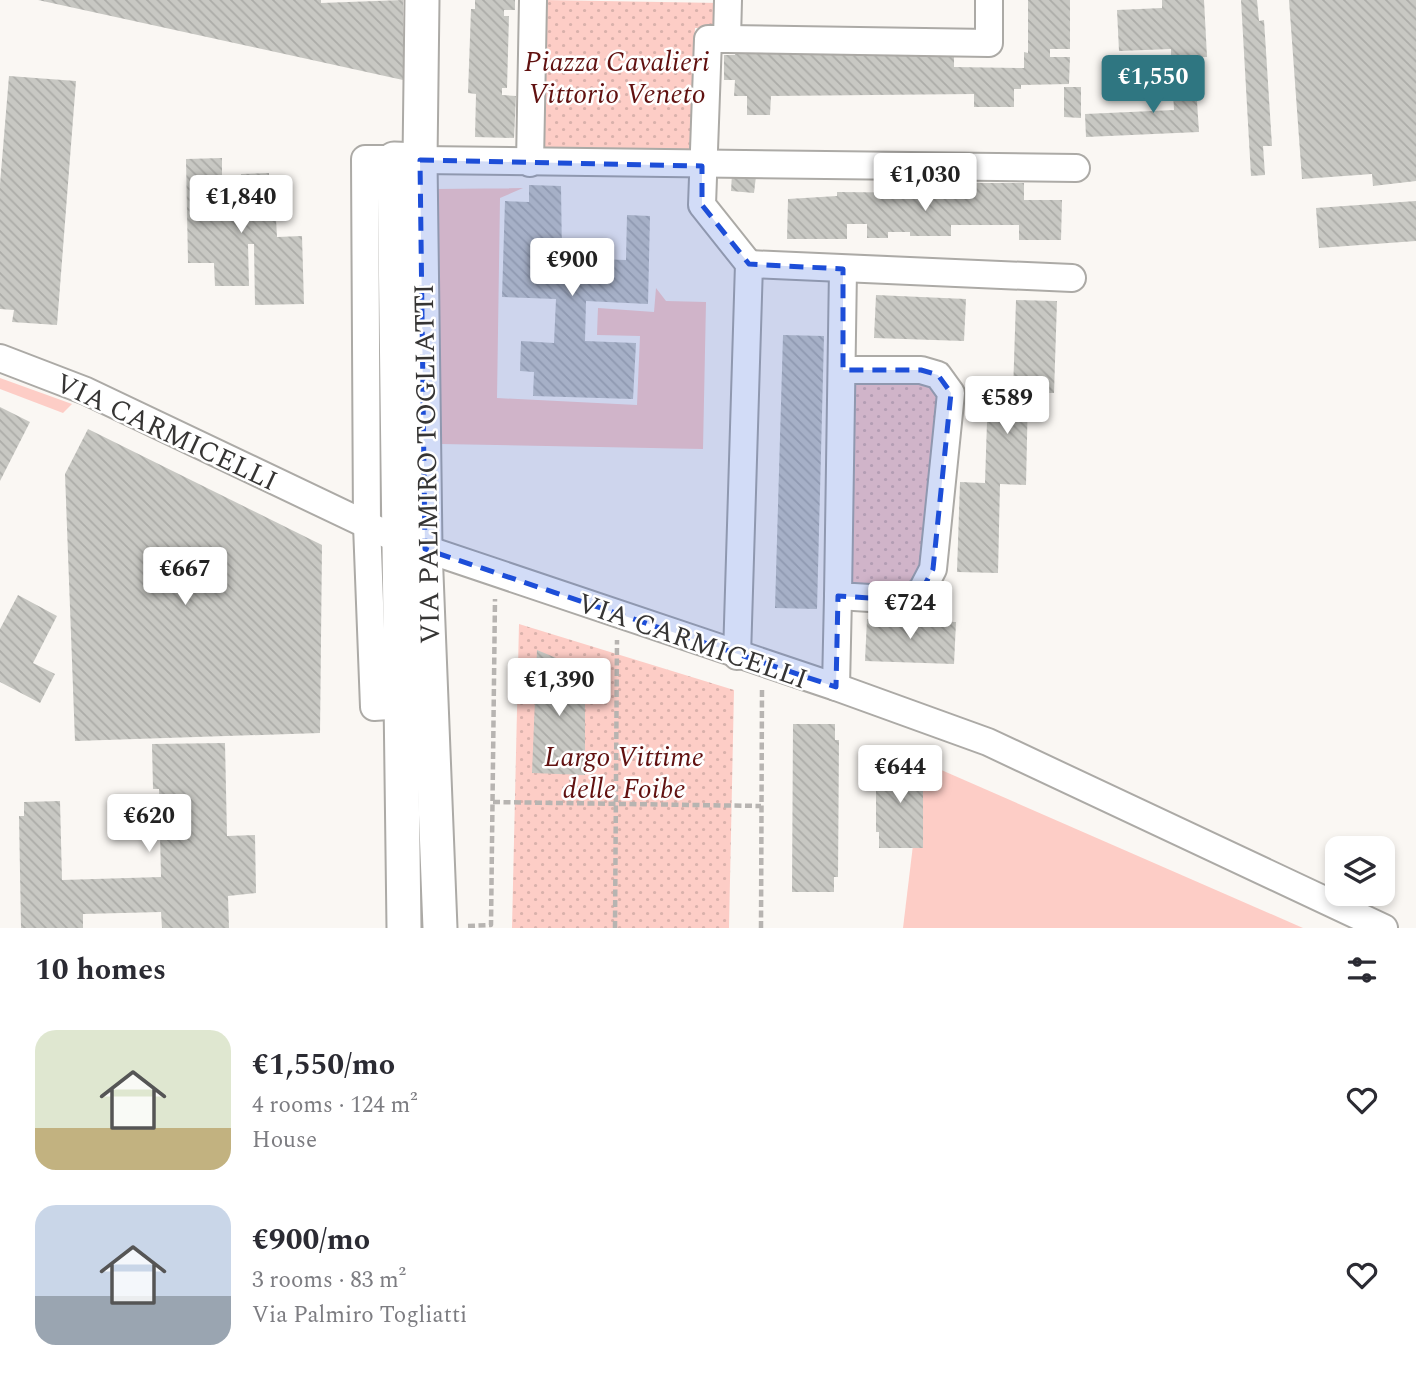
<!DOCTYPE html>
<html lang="en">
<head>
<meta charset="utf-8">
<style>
  :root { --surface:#fff; --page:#f7f7f7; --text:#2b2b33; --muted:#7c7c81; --accent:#2f7681 }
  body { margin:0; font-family:Spectral,serif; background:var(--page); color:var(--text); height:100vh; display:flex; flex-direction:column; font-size:26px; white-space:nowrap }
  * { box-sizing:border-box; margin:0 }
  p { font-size:23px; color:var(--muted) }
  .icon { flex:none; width:38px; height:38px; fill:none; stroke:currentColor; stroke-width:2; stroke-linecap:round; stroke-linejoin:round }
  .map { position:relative; height:928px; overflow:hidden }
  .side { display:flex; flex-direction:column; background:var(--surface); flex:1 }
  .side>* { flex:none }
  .buttons { position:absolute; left:1325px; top:836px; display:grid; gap:14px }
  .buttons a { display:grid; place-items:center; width:70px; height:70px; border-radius:14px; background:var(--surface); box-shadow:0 4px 10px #0003; font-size:35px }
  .price { position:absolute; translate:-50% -60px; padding:0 16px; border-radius:7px; background:#fff; color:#222; font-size:23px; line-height:46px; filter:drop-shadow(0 2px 4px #0008) }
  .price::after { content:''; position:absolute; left:50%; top:42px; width:21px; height:16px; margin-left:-10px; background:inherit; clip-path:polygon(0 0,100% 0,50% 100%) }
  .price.selected { background:var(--accent); color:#fff }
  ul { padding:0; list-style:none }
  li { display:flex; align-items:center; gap:21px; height:175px; padding:0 35px }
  li span { display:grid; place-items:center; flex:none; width:196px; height:140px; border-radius:21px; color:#555 }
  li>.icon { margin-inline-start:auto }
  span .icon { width:84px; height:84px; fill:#fffc; stroke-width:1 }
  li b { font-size:30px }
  h2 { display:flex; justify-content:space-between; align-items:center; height:84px; padding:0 35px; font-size:30px }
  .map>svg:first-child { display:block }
  .grass { fill:#fdcdc6 }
  .park { fill:url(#park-dots) }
  .building { fill:url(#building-back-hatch) }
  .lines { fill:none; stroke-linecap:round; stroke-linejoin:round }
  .minor-casing { stroke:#acaaa6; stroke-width:30 }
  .tertiary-casing { stroke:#acaaa6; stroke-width:37 }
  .path { stroke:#b7b4b1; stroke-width:4.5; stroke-dasharray:7 3.5; stroke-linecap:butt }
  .minor { stroke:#fff; stroke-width:26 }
  .tertiary { stroke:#fff; stroke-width:33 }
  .marked { fill:#1d4ed8; fill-opacity:0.2; stroke:#1d4ed8; stroke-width:5; stroke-dasharray:14 9; stroke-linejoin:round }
  .labels { text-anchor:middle; stroke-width:5; stroke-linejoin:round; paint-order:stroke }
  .park-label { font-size:28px; font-style:italic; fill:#611110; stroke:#fff }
  .street-label { font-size:28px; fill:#363534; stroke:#fff }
</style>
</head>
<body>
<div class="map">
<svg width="1416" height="928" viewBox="0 0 1416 928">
  <defs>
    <pattern id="park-dots" width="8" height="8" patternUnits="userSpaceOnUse" patternTransform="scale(1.75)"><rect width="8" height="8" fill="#fdcdc6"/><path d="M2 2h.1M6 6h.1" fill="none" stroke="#d9b1ab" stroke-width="1.8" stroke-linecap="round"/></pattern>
    <pattern id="building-back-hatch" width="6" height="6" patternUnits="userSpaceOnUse" patternTransform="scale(1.75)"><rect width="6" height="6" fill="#c8c8c3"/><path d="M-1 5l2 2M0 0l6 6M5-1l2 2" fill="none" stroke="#acaca8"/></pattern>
  </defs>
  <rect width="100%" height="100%" fill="#faf7f3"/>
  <g class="grass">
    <polygon points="523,188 500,198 497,398 637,405 640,336 597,335 598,308 654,312 656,288 666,301 706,302 703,449 441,444 436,189"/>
    <polygon points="0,378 72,404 63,413 0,389"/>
    <polygon points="923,762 1303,928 903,928"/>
  </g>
  <g class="park">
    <polygon points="543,0 720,3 719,29 695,28 689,159 537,155"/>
    <polygon points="843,370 921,370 951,393 921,592 838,596"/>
    <polygon points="519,624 734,690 729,928 512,928"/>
  </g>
  <g class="building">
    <polygon points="38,0 321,0 321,3 403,0 403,80"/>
    <polygon points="475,0 515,0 515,10 504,10 504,16 509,16 507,88 502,88 502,95 516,96 514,138 475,137 476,94 468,93 471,9 475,9"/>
    <polygon points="1028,0 1070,0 1070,49 1050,49 1050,57 1070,57 1069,84 1021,85 1021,89 1014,89 1014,107 974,107 974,94 771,96 770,115 747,115 747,96 734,96 735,80 724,80 724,55 735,55 735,50 954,48 954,67 1024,68 1024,52 1028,53"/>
    <polygon points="1162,0 1204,0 1207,57 1185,58 1186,68 1171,68 1171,49 1119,51 1117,10 1162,8"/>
    <polygon points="1241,0 1257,0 1259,21 1264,20 1272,146 1263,146 1265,175 1251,176"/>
    <polygon points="1289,0 1416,0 1416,181 1373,186 1372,174 1302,179"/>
    <polygon points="1195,71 1199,132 1086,137 1085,114 1174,110 1172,73"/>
    <polygon points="9,76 76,81 57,325 12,322 14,310 0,309 0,184"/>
    <polygon points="1064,87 1081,87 1081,118 1064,117"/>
    <polygon points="222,158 222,197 242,197 241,174 269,173 270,219 276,219 277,237 302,236 304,304 255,305 254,244 248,244 249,286 215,286 214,263 188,263 186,159"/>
    <polygon points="732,174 756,176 754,193 731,191"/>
    <polygon points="950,183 1024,183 1024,200 1062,200 1061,240 1019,240 1019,225 951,225 951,236 910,236 910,232 888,232 888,238 867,238 867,224 847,224 847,239 787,239 788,199 837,196 837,192 950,193"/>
    <polygon points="529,185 561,186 562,258 626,260 627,215 650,216 648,304 586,301 585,341 636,343 633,399 533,396 534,372 520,371 521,341 554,343 556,299 502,297 505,201 529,202"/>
    <polygon points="1416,201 1416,241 1319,248 1316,208"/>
    <polygon points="876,295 966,299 964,341 874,338"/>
    <polygon points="1016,300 1057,301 1054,393 1028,393 1026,485 1000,484 998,573 957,572 960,482 985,483 988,391 1013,392"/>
    <polygon points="783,335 824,336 817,609 775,608"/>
    <polygon points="0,407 30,422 0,481"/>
    <polygon points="88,429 322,545 320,733 75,741 65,474"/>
    <polygon points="18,595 57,616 33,663 55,674 40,703 0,682 0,629"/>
    <polygon points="867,619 956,622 954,664 865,661"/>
    <polygon points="537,650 585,670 585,775 532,773"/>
    <polygon points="793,724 835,724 835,740 839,740 838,877 834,877 834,892 792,892"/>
    <polygon points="225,743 227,836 255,835 256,893 228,896 229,928 162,928 161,912 83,914 83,928 21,928 19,816 24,816 24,802 60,801 62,880 161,877 159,789 153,789 152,744"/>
    <polygon points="880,762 923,762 923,848 879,848 879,832 876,832 876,779 880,779"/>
  </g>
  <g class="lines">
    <g class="minor-casing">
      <g id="minor">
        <polyline points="728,0 727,39 708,39 702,205 749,264 737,656"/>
        <polyline points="727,39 989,43 989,0"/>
        <polyline points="394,159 365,159 367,525 374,707 418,704"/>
        <polyline points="420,160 1076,168"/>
        <polyline points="530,163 533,0"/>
        <polyline points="749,264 1072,278"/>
        <polyline points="843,269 838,596 902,600 921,592 933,569 951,393 938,375 921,370 843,370"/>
        <polyline points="0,358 86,391 399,540 836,687 988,742 1384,928"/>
        <polyline points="836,687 838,596"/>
      </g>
    </g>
    <g class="tertiary-casing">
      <g id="tertiary">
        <polyline points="422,0 420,160 425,549 440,928"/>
        <polyline points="404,928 394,159 420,160"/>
      </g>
    </g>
    <g class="path">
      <polyline points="493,802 761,806"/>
      <polyline points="468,926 491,925 495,599"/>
      <polyline points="615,928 617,640"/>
      <polyline points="761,928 762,689"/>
    </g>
    <use href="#minor" class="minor"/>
    <use href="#tertiary" class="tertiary"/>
  </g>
  <path class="marked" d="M 420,160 L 702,166 L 702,205 L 749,264 L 843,269 L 843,370 L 921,370 L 938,375 L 951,393 L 933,569 L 921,592 L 902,600 L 838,596 L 836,687 L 425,549 Z"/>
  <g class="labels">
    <g class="park-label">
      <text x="617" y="71">Piazza Cavalieri<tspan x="617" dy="32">Vittorio Veneto</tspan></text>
      <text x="624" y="766">Largo Vittime<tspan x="624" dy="32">delle Foibe</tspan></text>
    </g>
    <g class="street-label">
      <text transform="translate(167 431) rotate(25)" y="10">VIA CARMICELLI</text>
      <text transform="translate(426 464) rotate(-91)" y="10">VIA PALMIRO TOGLIATTI</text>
      <text transform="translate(693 640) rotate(19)" y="10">VIA CARMICELLI</text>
    </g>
  </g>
</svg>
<div class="buttons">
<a><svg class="icon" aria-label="layers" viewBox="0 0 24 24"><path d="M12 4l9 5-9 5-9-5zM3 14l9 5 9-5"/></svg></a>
</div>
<b class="price selected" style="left:1153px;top:115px">€1,550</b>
<b class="price" style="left:925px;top:213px">€1,030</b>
<b class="price" style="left:241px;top:235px">€1,840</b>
<b class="price" style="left:572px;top:298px">€900</b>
<b class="price" style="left:1007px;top:436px">€589</b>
<b class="price" style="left:185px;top:607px">€667</b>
<b class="price" style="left:910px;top:641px">€724</b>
<b class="price" style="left:559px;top:718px">€1,390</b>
<b class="price" style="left:900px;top:805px">€644</b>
<b class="price" style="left:149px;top:854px">€620</b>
</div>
<section class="side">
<h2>10 homes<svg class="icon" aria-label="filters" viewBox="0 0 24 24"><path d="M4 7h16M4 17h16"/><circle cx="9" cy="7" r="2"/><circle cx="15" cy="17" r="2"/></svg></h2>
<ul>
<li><span style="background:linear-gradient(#dfe7d0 70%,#c2b280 0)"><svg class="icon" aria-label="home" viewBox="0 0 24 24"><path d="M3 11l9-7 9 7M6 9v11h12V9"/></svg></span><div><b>€1,550/mo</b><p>4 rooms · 124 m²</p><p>House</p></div><svg class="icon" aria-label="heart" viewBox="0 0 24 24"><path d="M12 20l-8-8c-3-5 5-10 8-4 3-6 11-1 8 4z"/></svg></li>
<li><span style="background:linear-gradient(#c9d6e8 65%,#9aa5b1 0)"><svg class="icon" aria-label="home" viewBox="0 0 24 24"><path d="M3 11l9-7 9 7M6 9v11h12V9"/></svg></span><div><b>€900/mo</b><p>3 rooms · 83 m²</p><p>Via Palmiro Togliatti</p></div><svg class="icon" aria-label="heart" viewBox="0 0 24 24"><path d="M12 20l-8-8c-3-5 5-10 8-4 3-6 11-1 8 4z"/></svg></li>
</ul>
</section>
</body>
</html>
